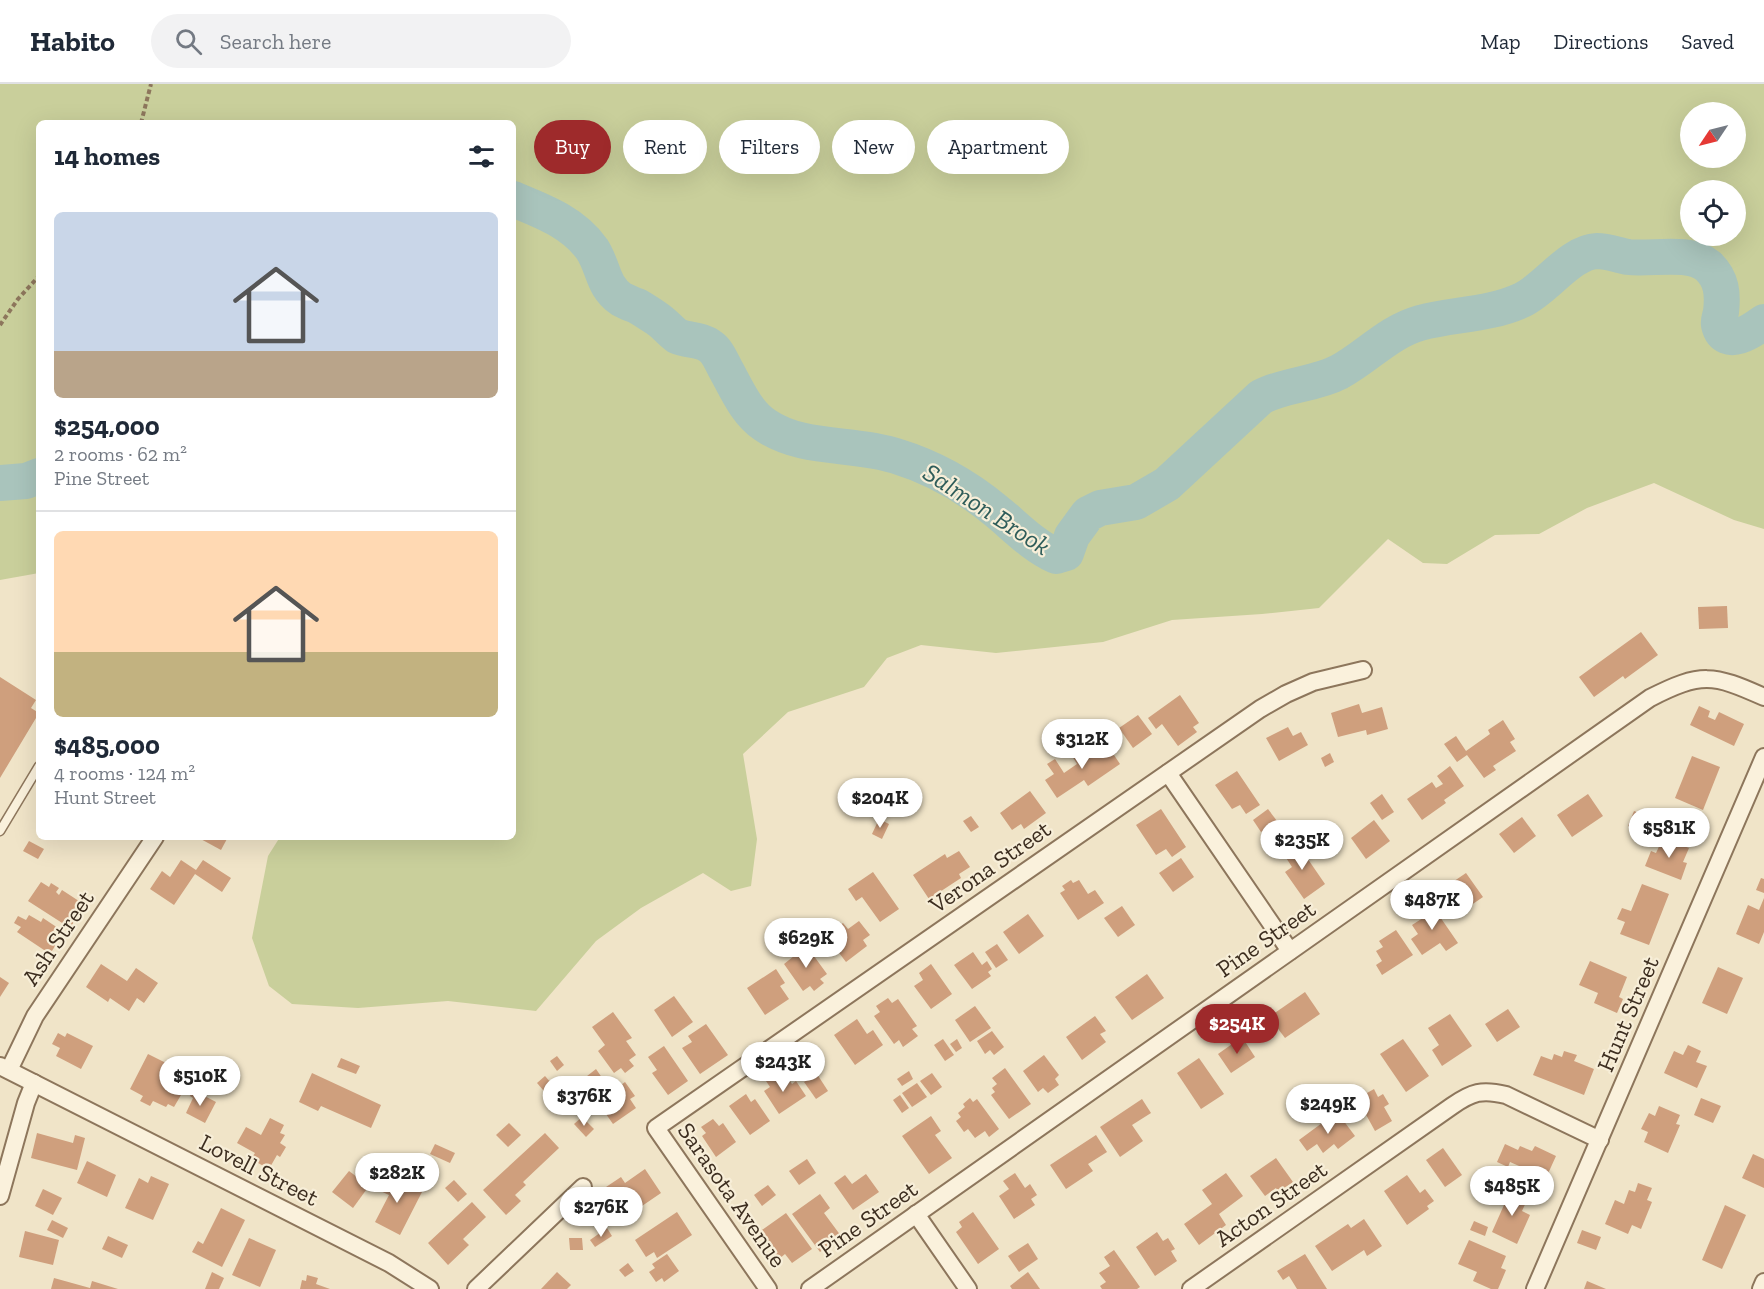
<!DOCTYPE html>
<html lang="en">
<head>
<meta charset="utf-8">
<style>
  :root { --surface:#fff; --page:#f2f2f3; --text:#1f2937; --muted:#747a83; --line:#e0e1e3; --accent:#9e2a2b }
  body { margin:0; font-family:"Zilla Slab",serif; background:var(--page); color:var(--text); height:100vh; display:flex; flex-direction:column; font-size:22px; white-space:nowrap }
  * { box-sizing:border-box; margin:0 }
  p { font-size:20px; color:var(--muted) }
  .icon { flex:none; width:33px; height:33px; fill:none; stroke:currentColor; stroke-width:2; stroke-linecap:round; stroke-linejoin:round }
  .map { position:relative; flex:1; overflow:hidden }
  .sheet { position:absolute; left:36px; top:36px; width:480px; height:720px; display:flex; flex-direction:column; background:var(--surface); border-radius:9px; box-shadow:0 6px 24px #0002 }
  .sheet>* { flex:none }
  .banner { position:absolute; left:534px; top:36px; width:570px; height:54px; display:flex; gap:12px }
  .needle { width:39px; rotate:235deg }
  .buttons { position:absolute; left:1680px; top:18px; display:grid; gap:12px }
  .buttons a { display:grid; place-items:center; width:66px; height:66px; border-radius:50%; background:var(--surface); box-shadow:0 6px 24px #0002; font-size:30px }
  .price { position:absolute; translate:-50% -51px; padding:0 14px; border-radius:21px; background:#fff; color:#222; font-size:20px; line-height:39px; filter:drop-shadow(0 2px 3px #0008) }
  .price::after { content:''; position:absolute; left:50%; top:36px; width:18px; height:14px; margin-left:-9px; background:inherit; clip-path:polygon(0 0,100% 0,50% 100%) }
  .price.active { background:var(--accent); color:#fff }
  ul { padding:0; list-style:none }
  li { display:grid; align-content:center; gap:12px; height:318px; padding:0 18px }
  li+li { border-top:2px solid var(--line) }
  li span { display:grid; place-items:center; height:186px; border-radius:9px; color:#555 }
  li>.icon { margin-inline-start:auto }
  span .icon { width:108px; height:108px; fill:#fffc; stroke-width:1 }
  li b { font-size:26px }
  h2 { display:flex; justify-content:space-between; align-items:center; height:72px; padding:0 18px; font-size:26px }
  .tag { padding:0 21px; border-radius:27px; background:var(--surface); box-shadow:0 6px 24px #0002; font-size:21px; line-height:54px }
  .tag.active { background:var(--accent); color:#fff }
  header { display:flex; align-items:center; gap:36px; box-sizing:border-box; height:84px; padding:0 30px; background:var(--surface); border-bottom:2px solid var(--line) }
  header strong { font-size:28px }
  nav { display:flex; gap:33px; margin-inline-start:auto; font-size:21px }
  .search { width:420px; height:54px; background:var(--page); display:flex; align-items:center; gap:15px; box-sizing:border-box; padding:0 21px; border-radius:33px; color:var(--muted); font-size:22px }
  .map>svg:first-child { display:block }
  .green { fill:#c9cf9b; fill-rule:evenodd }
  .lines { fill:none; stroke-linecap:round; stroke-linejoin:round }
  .river { stroke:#a9c4bc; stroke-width:36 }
  .building { fill:#cf9f7d }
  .lane-casing { stroke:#8d765c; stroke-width:11 }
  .street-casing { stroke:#8d765c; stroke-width:20 }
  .path { stroke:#8d765c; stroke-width:4; stroke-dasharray:4.5 3; stroke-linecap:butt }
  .lane { stroke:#faf1dc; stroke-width:8 }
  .street { stroke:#faf1dc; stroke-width:16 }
  .labels { text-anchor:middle; stroke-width:4.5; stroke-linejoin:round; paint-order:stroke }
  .street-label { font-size:24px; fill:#3d2e20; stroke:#f7eed8 }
  .water-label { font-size:26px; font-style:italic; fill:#2f5d5a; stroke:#f7eed8 }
</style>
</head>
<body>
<header>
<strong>Habito</strong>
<div class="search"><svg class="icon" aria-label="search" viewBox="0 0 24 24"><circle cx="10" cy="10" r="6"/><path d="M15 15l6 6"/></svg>Search here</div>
<nav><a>Map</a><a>Directions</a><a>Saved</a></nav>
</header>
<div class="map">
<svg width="1764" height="1205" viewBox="0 0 1764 1205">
  <rect width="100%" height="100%" fill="#f0e4c8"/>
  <path class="green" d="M 0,0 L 1764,0 L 1764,445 L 1734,436 L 1654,399 L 1587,424 L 1539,450 L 1495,451 L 1447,480 L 1423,479 L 1388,455 L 1319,524 L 1262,530 L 1172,536 L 1103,558 L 996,569 L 921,561 L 887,574 L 864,603 L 788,628 L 743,670 L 757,755 L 751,802 L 731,807 L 703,789 L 641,824 L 596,857 L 536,927 L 448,917 L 358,924 L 292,920 L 269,902 L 252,854 L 268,772 L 280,753 L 513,753 L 513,39 L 39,39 L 39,489 L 0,496 ZM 1690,28 L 1736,28 L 1736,74 L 1690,74 ZM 1690,106 L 1736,106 L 1736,152 L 1690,152 Z"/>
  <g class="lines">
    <g class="river">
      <path d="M 513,115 C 542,127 573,138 592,165 C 604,183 602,202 621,215 C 626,218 632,220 637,222 C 644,226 650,230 656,234 C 664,239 670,247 677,252 C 688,257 702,255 711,263 C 718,268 722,279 726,286 C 737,306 746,328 765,341 C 803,367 853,358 896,372 C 932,383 966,402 995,426 C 1015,442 1032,461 1056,472 L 1066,469 L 1072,452 L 1088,430 L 1100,424 L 1136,418 L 1167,400 L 1261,313 C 1286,300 1314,301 1339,288 C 1367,273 1388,248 1420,239 C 1453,230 1490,231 1522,216 C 1546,205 1570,168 1597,167 C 1608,167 1617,171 1628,173 C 1652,176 1688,166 1708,182 C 1722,195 1723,210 1721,228 C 1720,232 1718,237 1719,241 C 1725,266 1753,246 1764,238"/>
      <polyline points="0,399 26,397 39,392"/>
    </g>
  </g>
  <g class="building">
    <polygon points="1727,522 1728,544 1699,545 1698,523"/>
    <polygon points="1641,548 1658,571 1625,595 1623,592 1594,613 1579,593"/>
    <polygon points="0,593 36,616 31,624 39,629 0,694"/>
    <polygon points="1180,611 1199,639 1193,643 1197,648 1178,662 1162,640 1156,645 1148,634"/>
    <polygon points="1359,620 1362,629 1382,623 1388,645 1367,651 1366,646 1338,653 1331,629"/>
    <polygon points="1699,622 1710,627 1708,633 1715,636 1719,628 1744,640 1734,662 1690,641"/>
    <polygon points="1138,631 1152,650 1133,664 1119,644"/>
    <polygon points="1503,636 1515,655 1510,658 1516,667 1493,682 1496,686 1484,694 1467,671 1457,678 1444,660 1456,652 1466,667 1490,650 1488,646"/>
    <polygon points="1288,643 1293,652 1301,648 1308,661 1279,677 1266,654"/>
    <polygon points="1106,659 1120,680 1088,702 1084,696 1057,714 1045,696 1054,690 1047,680 1055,675 1064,689 1077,680 1072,672 1083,665 1088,672"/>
    <polygon points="1330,669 1334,678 1325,683 1321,674"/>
    <polygon points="1692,672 1720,683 1703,726 1675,714"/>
    <polygon points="1450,682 1464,702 1444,716 1446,719 1422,736 1407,715 1432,698 1436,704 1443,700 1437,692"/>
    <polygon points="1237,687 1260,721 1246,730 1240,721 1232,725 1215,701"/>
    <polygon points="1030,707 1046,729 1024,745 1021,740 1012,746 1000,729"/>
    <polygon points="1382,710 1394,728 1382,736 1370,719"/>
    <polygon points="1588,710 1603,732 1572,753 1557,731"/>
    <polygon points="1161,725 1186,763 1172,773 1166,765 1156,771 1136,741"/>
    <polygon points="1268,725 1277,737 1261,748 1253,736"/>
    <polygon points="1634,727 1666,739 1662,749 1648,744 1646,749 1628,742"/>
    <polygon points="971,732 979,743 971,748 963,737"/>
    <polygon points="1522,733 1536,752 1514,769 1499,750"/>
    <polygon points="879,735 889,740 882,755 872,750"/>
    <polygon points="1374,736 1390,757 1366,775 1351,754"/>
    <polygon points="197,753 228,753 221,766"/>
    <polygon points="1663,754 1689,764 1683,778 1687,779 1681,796 1645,782 1651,767 1656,769"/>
    <polygon points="29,757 44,765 38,775 23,767"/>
    <polygon points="1301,757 1307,765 1303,768 1325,800 1304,815 1285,788 1292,783 1283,769"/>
    <polygon points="959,767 970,783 959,790 961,794 929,815 913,791 945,770 947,774"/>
    <polygon points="1181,774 1194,793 1173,808 1159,789"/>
    <polygon points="181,776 196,786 203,776 231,794 222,808 195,790 174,821 150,805 162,787 170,793"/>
    <polygon points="873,788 899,825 880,838 862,813 856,817 848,805"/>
    <polygon points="1466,789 1483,813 1461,828 1457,822 1447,828 1435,810"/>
    <polygon points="1761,794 1764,795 1764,809 1756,806"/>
    <polygon points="1071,796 1073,799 1079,796 1088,810 1095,806 1104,819 1078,836 1060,809 1065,806 1062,802"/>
    <polygon points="41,798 49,803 51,799 59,804 56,808 59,811 62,806 85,821 70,844 28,817"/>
    <polygon points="1642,800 1669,810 1649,861 1620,850 1625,838 1617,835 1622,824 1631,827"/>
    <polygon points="1427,814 1458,859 1446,867 1440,859 1422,871 1411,855 1418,850 1412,841 1426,832 1418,821"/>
    <polygon points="1764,814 1764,848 1759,860 1736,850 1748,821 1759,826"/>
    <polygon points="1122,822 1135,841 1118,853 1104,834"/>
    <polygon points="1028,830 1044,852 1019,870 1003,848"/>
    <polygon points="29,831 41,838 43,834 64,848 50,870 17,848 21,843 14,839 18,832 26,836"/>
    <polygon points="859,837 870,851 863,856 867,862 846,878 830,857 837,852 833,846 843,839 848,845"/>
    <polygon points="1396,846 1413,871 1382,891 1376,881 1382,877 1376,867 1383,863 1379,857"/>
    <polygon points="803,857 827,890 820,895 824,899 814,907 810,902 803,907 784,880 799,868 795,863"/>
    <polygon points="997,860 1008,876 996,884 985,868"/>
    <polygon points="973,868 982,881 987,877 992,885 988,888 991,892 972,905 954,881"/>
    <polygon points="1590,877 1627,893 1619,913 1623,915 1617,929 1594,919 1598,909 1579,901"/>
    <polygon points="101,880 127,897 136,884 158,899 144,919 137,914 129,927 110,914 108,918 86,903"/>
    <polygon points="931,880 952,910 931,925 914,902 923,896 919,889"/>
    <polygon points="1718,883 1743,894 1727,930 1702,919"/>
    <polygon points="776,885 785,899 780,902 789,915 765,931 747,904"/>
    <polygon points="1147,890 1164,914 1132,936 1115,913"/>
    <polygon points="0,893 9,899 0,913"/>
    <polygon points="1305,908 1320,930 1285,954 1269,933"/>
    <polygon points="674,912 693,938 672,953 654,926"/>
    <polygon points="888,914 892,919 898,915 917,942 912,945 918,952 903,963 899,956 894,960 874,932 880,928 876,922"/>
    <polygon points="975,922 991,944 970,958 955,936"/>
    <polygon points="1508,925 1520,943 1497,958 1485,940"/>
    <polygon points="613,928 632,954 626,957 636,971 629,976 634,982 625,989 621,984 614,989 598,967 605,961 592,943"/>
    <polygon points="1450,930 1472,962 1442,982 1432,966 1439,961 1428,944"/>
    <polygon points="1095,932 1106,947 1100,950 1106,958 1082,976 1066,953"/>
    <polygon points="857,935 867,950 873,946 883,961 855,981 834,951"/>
    <polygon points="706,940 728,971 700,990 682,964 692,958 688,952"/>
    <polygon points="992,947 1004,963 994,971 990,966 985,970 977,957"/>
    <polygon points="58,949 65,953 67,949 93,962 81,985 56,972 60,964 52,960"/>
    <polygon points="1242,953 1255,973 1231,989 1218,970"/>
    <polygon points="943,955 954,971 945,977 934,961"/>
    <polygon points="957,955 962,964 956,968 950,960"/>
    <polygon points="1403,955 1429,992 1406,1008 1380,970"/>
    <polygon points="1688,961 1701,967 1696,978 1707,982 1697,1004 1664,989 1674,967 1683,971"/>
    <polygon points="664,962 688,997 668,1011 652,989 657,986 648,973"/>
    <polygon points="1564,967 1577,971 1574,977 1594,985 1584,1011 1533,991 1541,972 1552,976 1554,970 1562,973"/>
    <polygon points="148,970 180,986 177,993 181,995 174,1007 181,1011 174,1023 168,1020 166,1023 153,1017 150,1022 140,1017 143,1012 130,1005"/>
    <polygon points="1044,971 1059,991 1055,995 1059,1001 1048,1009 1043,1004 1038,1008 1023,987"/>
    <polygon points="557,972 564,981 557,987 550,977"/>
    <polygon points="341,974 360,982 356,990 337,983"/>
    <polygon points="1199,974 1224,1010 1201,1025 1177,989"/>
    <polygon points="1005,984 1031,1020 1009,1035 991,1011 995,1008 992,1004 997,1000 992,994"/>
    <polygon points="596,985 609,1004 619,997 621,1001 625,998 635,1012 630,1015 636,1024 613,1040 582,996"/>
    <polygon points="909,987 913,995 902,1002 897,995"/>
    <polygon points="312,989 381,1021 371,1044 321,1022 318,1027 299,1018"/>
    <polygon points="932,989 942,1003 931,1011 920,997"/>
    <polygon points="778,990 782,996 787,993 792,1000 796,997 806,1012 779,1030 764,1007 770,1003 766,997"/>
    <polygon points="817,990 828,1007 816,1015 804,998"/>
    <polygon points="545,992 570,1021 562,1028 537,999"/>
    <polygon points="917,999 927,1013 912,1023 902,1009"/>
    <polygon points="1374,1005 1378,1013 1383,1010 1389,1020 1384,1023 1392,1037 1375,1047 1364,1027 1360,1029 1353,1017"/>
    <polygon points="193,1006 216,1018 205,1039 186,1029 193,1014 190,1012"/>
    <polygon points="746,1010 751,1018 755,1015 770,1037 750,1051 729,1022"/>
    <polygon points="900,1011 909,1024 902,1029 893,1016"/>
    <polygon points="970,1014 973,1018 977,1015 999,1045 989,1053 985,1047 975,1054 968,1045 964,1048 956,1037 961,1033 958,1029 965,1023 963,1020"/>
    <polygon points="1701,1014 1721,1022 1713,1039 1694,1031"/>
    <polygon points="1142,1015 1151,1029 1132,1041 1143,1057 1120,1073 1100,1043"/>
    <polygon points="1659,1022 1680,1031 1676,1040 1680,1041 1668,1069 1644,1058 1648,1048 1641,1045 1649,1029 1655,1032"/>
    <polygon points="1337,1028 1355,1052 1338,1065 1334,1060 1323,1069 1317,1060 1307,1067 1299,1056"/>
    <polygon points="931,1032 941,1047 935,1051 952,1074 929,1090 902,1052"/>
    <polygon points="582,1033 594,1045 586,1053 574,1040"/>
    <polygon points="270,1034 284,1041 280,1049 285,1051 280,1059 286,1063 280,1073 277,1071 269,1085 251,1075 255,1069 237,1059 246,1043 261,1051"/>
    <polygon points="713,1035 719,1042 723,1039 736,1058 716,1073 702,1052 706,1049 701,1043"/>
    <polygon points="509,1039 521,1051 508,1063 496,1051"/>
    <polygon points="37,1049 73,1059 75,1051 85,1054 77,1086 31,1074"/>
    <polygon points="545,1049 559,1064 523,1098 526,1101 515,1111 521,1117 506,1131 483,1106"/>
    <polygon points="1096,1051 1107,1068 1088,1080 1093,1087 1066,1105 1050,1081"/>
    <polygon points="435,1060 455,1069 450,1079 430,1070"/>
    <polygon points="1505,1060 1518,1066 1520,1062 1532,1067 1535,1062 1556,1072 1546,1094 1510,1078 1508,1083 1497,1078"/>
    <polygon points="1443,1064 1462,1091 1445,1103 1426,1076"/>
    <polygon points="1753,1070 1764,1075 1764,1104 1742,1094"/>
    <polygon points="1276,1074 1293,1098 1278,1108 1276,1104 1265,1112 1250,1092"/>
    <polygon points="807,1075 816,1089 799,1101 789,1087"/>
    <polygon points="87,1077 116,1091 107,1113 77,1099"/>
    <polygon points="645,1085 661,1109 620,1137 600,1107 621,1093 625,1099"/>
    <polygon points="349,1087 369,1102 353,1124 332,1108"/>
    <polygon points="384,1089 422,1108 400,1151 375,1138 389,1111 376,1105"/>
    <polygon points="1015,1089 1025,1104 1030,1100 1037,1111 1031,1115 1035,1121 1014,1135 999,1112 1009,1105 1003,1097"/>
    <polygon points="1226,1089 1243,1112 1219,1130 1226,1141 1199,1161 1184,1140 1212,1120 1202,1106"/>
    <polygon points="866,1090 879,1108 853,1126 834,1099 845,1091 852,1100"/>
    <polygon points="1407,1091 1420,1109 1425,1105 1434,1117 1427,1122 1429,1125 1407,1141 1384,1107"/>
    <polygon points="151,1092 169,1100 153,1136 125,1124 139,1094 148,1099"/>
    <polygon points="454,1096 467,1110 458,1118 445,1104"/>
    <polygon points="1638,1099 1652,1104 1647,1116 1652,1118 1641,1145 1632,1141 1628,1150 1605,1140 1615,1116 1624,1120 1629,1106 1635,1108"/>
    <polygon points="768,1101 776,1111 762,1122 754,1111"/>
    <polygon points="1506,1104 1528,1114 1522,1127 1530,1131 1517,1160 1492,1148 1504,1121 1499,1119"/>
    <polygon points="43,1105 62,1114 53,1131 35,1122"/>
    <polygon points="820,1110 830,1124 824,1129 841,1152 820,1168 792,1130"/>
    <polygon points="472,1118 486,1133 463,1155 469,1161 448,1181 428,1159"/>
    <polygon points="1725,1121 1746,1131 1722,1185 1702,1176"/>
    <polygon points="221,1124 245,1136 222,1183 192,1168 198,1157 203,1160"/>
    <polygon points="677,1128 692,1151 657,1174 654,1168 646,1173 635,1156"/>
    <polygon points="973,1128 999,1165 978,1180 956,1148 962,1143 959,1138"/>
    <polygon points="786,1129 812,1165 792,1179 785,1170 779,1175 759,1148"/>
    <polygon points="1364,1135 1382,1162 1367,1172 1364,1166 1332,1187 1315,1162 1348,1140 1351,1144"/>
    <polygon points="52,1136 68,1144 63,1154 47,1146"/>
    <polygon points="1474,1137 1488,1143 1485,1152 1470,1146"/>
    <polygon points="607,1144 612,1152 595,1163 590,1156"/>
    <polygon points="1582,1146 1601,1153 1596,1166 1577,1159"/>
    <polygon points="25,1147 59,1156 53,1181 19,1173"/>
    <polygon points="1157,1148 1163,1157 1168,1154 1175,1165 1171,1167 1177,1177 1155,1192 1136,1163"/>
    <polygon points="108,1152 128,1161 122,1174 102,1165"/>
    <polygon points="249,1154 276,1166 260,1203 232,1191"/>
    <polygon points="569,1154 582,1154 583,1166 570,1166"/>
    <polygon points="1469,1156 1506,1172 1501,1184 1506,1186 1498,1205 1491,1205 1473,1197 1477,1188 1458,1180"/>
    <polygon points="1028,1159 1038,1175 1019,1188 1008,1172"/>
    <polygon points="1114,1166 1140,1203 1137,1205 1102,1205 1100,1202 1106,1198 1099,1189 1110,1182 1104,1173"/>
    <polygon points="667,1170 679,1187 664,1198 662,1194 656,1198 649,1188 655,1184 652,1180"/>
    <polygon points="1305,1170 1327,1205 1297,1205 1289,1192 1283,1196 1277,1187"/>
    <polygon points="628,1179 634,1187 625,1193 619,1186"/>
    <polygon points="212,1188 224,1194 219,1205 205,1205"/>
    <polygon points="557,1188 571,1201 567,1205 541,1205"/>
    <polygon points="1028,1188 1040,1205 1012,1205 1010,1202"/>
    <polygon points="307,1191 318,1194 316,1200 330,1205 300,1205 302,1196 306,1197"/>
    <polygon points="54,1194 90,1204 92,1197 118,1205 51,1205"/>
    <polygon points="1587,1197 1606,1205 1584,1205"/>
  </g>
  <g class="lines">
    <g class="lane-casing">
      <polyline id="lane" points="0,747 39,682"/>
    </g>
    <g class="street-casing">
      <g id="street">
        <polyline points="1168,689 1290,867"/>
        <polyline points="0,982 389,1179 430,1205"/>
        <polyline points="9,986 35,932 155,753"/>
        <polyline points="0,1112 26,1019 34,999"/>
        <polyline points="916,1130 968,1205"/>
        <polyline points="476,1205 583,1103"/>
        <polyline points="768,1205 656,1044 1260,625 1286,610 1313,598 1363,586"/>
        <path d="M 810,1205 L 1650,614 C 1701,588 1713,590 1764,613"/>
        <path d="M 1191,1205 L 1452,1022 C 1472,1008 1482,1005 1506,1011 L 1600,1056"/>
        <polyline points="1535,1205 1764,673"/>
        <polyline points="1761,1205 1764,1198"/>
      </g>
    </g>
    <g class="path">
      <polyline points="141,39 151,0"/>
      <polyline points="0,241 18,215 39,192"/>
    </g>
    <use href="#lane" class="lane"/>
    <use href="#street" class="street"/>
  </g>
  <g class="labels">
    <g class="street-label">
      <text transform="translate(990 783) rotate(-35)" y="8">Verona Street</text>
      <text transform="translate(58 854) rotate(-56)" y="8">Ash Street</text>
      <text transform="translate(1266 855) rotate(-35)" y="8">Pine Street</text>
      <text transform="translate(1628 930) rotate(-67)" y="8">Hunt Street</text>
      <text transform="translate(259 1086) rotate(27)" y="8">Lovell Street</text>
      <text transform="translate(732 1111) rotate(55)" y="8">Sarasota Avenue</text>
      <text transform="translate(1271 1120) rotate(-35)" y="8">Acton Street</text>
      <text transform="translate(868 1135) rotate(-35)" y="8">Pine Street</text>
    </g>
    <g class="water-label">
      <text transform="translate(987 425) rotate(33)" y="9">Salmon Brook</text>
    </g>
  </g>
</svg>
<div class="buttons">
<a><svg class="needle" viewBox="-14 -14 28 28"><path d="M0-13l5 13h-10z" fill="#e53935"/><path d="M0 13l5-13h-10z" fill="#747a83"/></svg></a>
<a><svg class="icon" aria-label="locate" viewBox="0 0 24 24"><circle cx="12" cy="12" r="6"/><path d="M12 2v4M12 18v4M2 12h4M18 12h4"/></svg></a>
</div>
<b class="price" style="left:1082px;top:686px">$312K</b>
<b class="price" style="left:880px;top:745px">$204K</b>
<b class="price" style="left:1669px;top:775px">$581K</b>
<b class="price" style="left:1302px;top:787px">$235K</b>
<b class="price" style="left:1432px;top:847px">$487K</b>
<b class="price" style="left:806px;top:885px">$629K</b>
<b class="price active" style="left:1237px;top:971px">$254K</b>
<b class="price" style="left:783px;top:1009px">$243K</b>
<b class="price" style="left:200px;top:1023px">$510K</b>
<b class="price" style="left:584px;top:1043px">$376K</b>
<b class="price" style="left:1328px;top:1051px">$249K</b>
<b class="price" style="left:397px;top:1120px">$282K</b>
<b class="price" style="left:1512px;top:1133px">$485K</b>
<b class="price" style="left:601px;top:1154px">$276K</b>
<div class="banner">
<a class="tag active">Buy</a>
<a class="tag">Rent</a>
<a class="tag">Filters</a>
<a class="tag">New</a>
<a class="tag">Apartment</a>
</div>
<section class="sheet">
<h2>14 homes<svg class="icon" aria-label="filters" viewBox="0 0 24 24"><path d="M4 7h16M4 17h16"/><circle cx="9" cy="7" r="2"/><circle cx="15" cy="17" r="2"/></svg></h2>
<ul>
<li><span style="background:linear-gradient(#c9d6e8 75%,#b9a48a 0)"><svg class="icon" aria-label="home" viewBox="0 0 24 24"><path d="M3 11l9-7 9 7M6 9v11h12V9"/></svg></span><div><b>$254,000</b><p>2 rooms · 62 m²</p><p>Pine Street</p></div></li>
<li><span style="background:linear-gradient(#ffd9b3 65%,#c2b280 0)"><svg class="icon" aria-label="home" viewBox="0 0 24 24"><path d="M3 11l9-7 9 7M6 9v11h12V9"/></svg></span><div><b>$485,000</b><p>4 rooms · 124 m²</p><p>Hunt Street</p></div></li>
</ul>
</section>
</div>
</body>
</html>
